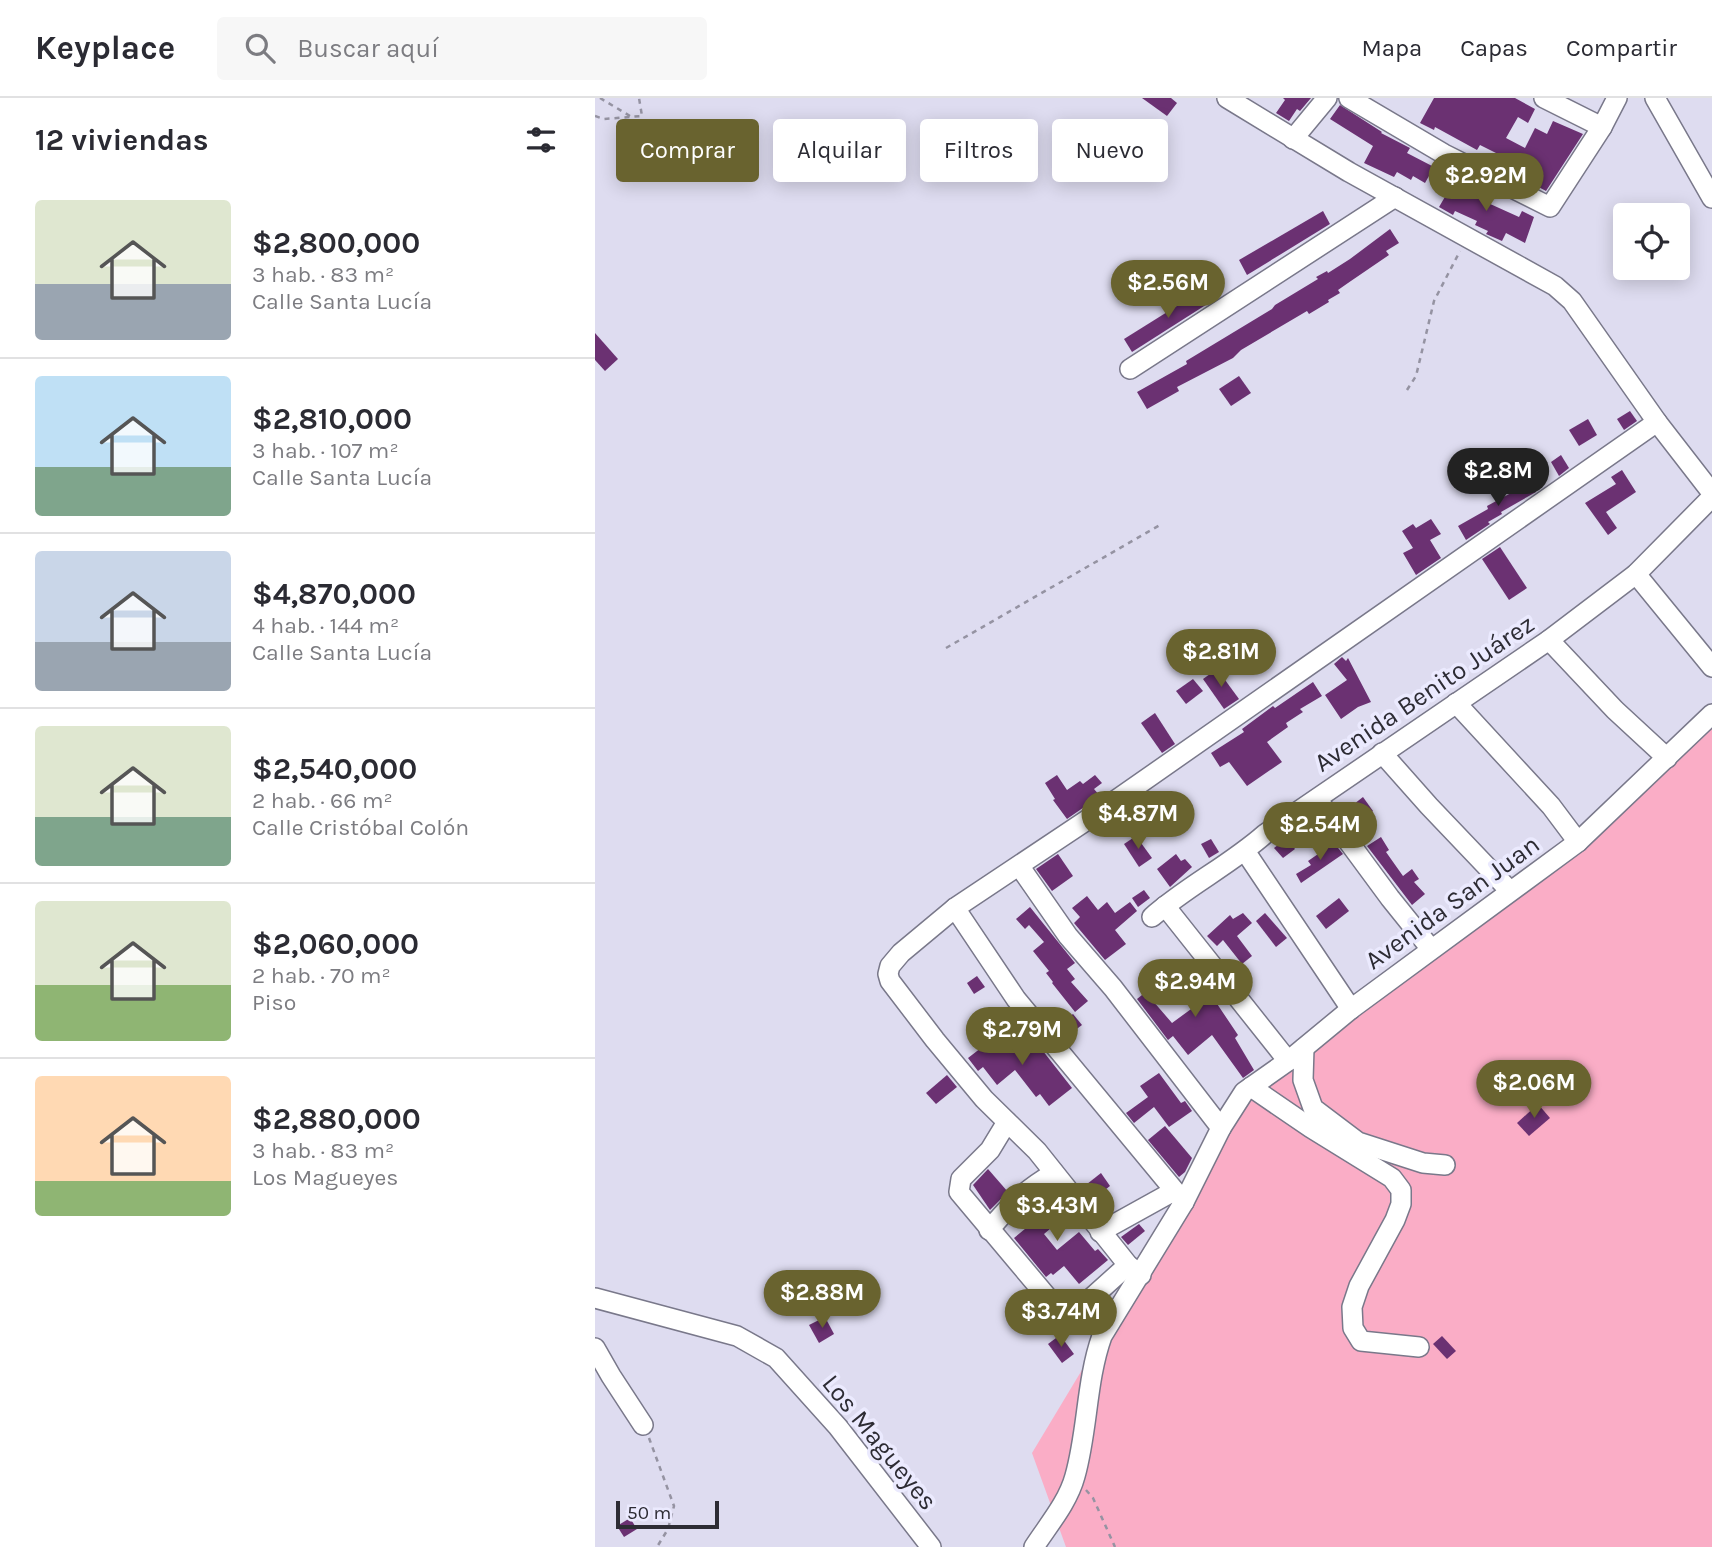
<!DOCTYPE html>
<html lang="es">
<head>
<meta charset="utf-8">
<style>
  :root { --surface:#fff; --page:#f7f7f7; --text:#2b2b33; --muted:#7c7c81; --line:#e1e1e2; --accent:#69632f }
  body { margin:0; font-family:Karla,sans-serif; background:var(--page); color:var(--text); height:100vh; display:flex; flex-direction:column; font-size:26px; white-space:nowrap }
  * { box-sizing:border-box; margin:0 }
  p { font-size:23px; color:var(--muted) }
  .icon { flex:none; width:38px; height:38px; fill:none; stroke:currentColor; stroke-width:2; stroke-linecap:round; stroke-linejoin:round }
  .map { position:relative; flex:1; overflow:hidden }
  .side { display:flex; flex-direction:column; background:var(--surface); width:595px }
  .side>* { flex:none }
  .hud { position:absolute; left:21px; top:21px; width:665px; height:63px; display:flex; gap:14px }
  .tools { position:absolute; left:1018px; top:105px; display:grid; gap:14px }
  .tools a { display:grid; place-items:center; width:77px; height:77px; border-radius:7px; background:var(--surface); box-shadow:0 4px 18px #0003; font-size:35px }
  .scale { position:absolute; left:21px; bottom:18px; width:103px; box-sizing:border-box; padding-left:7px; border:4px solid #2d2c34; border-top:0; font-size:19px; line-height:24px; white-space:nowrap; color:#2d2c34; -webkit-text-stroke:5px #ebeafe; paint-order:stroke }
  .price { position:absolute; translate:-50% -60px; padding:0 16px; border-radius:24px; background:var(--accent); color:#fff; font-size:23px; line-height:46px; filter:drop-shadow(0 2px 4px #0008) }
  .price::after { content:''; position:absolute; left:50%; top:42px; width:21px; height:16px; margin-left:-10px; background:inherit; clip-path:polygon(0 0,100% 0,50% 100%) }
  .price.current { background:#222; color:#fff }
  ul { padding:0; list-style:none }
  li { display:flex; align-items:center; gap:21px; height:175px; padding:0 35px }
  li+li { border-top:2px solid var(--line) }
  li span { display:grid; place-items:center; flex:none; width:196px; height:140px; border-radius:7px; color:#555 }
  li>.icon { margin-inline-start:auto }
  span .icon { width:84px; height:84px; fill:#fffc; stroke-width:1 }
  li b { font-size:30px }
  h2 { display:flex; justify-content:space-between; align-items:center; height:84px; padding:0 35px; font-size:30px }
  .chip { padding:0 24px; border-radius:7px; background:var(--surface); box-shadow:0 4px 18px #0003; font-size:24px; line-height:63px }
  .chip.current { background:var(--accent); color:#fff }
  header { display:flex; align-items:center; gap:42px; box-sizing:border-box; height:98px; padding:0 35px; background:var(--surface); border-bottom:2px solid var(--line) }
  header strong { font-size:33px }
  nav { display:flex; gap:38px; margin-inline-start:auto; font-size:24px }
  .search { width:490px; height:63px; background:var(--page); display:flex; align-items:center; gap:18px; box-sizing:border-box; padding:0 24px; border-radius:7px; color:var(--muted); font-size:26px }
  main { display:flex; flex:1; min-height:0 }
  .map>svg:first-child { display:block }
  .green { fill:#faadc6 }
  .building { fill:#6b3172 }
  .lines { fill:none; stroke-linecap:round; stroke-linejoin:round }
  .minor-casing { stroke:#79788a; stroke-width:22 }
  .path { stroke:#9593a2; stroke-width:2.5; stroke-dasharray:5 5; stroke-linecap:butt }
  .minor { stroke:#fff; stroke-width:19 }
  .labels { text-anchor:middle; stroke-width:7; stroke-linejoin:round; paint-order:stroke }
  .street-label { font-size:26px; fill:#2d2c34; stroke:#ebeafe }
</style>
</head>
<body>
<header>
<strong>Keyplace</strong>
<div class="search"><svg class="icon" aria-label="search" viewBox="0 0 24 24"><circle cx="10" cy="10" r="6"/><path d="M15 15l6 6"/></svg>Buscar aquí</div>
<nav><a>Mapa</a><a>Capas</a><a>Compartir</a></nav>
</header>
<main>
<section class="side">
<h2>12 viviendas<svg class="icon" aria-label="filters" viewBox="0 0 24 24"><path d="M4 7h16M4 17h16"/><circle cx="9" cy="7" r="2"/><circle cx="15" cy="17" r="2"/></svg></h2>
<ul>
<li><span style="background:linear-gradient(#dfe7d0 60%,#9aa5b1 0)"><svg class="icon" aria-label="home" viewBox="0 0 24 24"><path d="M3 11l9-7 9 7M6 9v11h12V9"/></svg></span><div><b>$2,800,000</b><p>3 hab. · 83 m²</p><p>Calle Santa Lucía</p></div></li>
<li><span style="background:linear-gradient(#bfe0f5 65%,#7fa58c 0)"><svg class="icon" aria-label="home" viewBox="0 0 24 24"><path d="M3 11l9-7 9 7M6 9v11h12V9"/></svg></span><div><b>$2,810,000</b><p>3 hab. · 107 m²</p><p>Calle Santa Lucía</p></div></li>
<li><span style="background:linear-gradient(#c9d6e8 65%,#9aa5b1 0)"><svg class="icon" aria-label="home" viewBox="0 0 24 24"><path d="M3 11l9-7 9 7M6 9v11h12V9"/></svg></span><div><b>$4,870,000</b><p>4 hab. · 144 m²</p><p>Calle Santa Lucía</p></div></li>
<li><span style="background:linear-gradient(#dfe7d0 65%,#7fa58c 0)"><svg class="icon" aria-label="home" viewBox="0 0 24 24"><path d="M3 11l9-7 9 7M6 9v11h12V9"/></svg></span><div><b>$2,540,000</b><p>2 hab. · 66 m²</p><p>Calle Cristóbal Colón</p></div></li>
<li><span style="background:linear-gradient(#dfe7d0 60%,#8fb573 0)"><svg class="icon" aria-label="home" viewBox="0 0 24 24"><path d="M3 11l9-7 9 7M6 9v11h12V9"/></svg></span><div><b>$2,060,000</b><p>2 hab. · 70 m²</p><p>Piso</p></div></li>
<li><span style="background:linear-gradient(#ffd9b3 75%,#8fb573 0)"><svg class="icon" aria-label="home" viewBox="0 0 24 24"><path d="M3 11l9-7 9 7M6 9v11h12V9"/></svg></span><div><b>$2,880,000</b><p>3 hab. · 83 m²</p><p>Los Magueyes</p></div></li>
</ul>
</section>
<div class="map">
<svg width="1117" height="1449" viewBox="0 0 1117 1449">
  <rect width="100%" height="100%" fill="#dedcf0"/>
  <polygon class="green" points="1117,629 1117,1449 471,1449 437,1355 644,1011 1074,669"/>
  <g class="building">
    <polygon points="547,0 576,0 582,5 572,18"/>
    <polygon points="688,0 716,0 705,13 702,11 694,23 681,15 690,2"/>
    <polygon points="839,0 920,0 940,11 933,25 923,19 911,40 930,50 940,30 952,36 958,23 988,36 951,93 900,66 905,57 885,47 882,52 840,29 839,32 825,25"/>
    <polygon points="745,7 787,34 786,35 815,50 812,55 839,69 830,85 818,78 816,82 802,74 799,79 769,65 778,48 735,21"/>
    <polygon points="861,80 895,99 893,105 924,119 927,113 939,119 930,145 911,135 907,143 891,136 893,133 880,127 882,123 860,113 858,117 844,109"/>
    <polygon points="728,113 735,126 652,177 644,162"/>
    <polygon points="795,131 804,145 791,153 794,157 753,185 743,192 745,195 733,202 734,204 714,216 712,213 646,252 638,260 582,289 584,293 552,311 542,294 592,266 591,263 677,211 680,207 723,181 721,179 732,173 733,175 755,161"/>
    <polygon points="609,191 617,203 537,254 529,241"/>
    <polygon points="0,235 23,261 10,273 0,262"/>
    <polygon points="644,278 656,295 636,308 624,291"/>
    <polygon points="1035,313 1042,323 1029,332 1022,321"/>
    <polygon points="993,321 1002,337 984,348 974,332"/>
    <polygon points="966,357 974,370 964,378 956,364"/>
    <polygon points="1027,372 1041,394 1011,414 1022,430 1013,437 990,405 1021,386 1016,379"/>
    <polygon points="934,379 941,394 906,414 907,416 893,424 895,426 871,442 863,428 893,411 892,408 916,395 913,390"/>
    <polygon points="836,421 846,436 835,442 846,460 821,477 808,455 818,450 807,433 818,426 821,430"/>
    <polygon points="905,449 932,490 914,502 887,461"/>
    <polygon points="747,559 751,563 753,560 776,604 763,609 746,621 730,597 752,582 739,566"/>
    <polygon points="622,571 644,601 629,611 608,581"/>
    <polygon points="598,581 608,593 591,606 581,593"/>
    <polygon points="718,584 727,598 705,611 708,614 691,625 693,629 672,644 687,664 652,688 634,664 625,669 616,655 649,634 647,631 678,608 680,610"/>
    <polygon points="560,615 580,646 567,655 546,625"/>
    <polygon points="462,677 472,692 485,683 488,686 500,677 507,685 499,691 505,698 472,721 458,702 460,701 450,685"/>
    <polygon points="768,699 778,713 770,719 759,706"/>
    <polygon points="541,738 557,760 544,769 529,746"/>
    <polygon points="786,739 794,752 791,754 808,778 817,771 824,781 819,784 830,796 817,807 772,748"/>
    <polygon points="692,740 700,751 688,760 679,750"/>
    <polygon points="616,741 624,754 614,760 606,746"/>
    <polygon points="739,745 748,756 706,785 701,776 716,767 713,763"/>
    <polygon points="463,756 478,778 457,793 441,771"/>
    <polygon points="581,756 586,763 590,761 597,769 575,789 562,771"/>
    <polygon points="549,792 555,800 543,809 537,800"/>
    <polygon points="492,798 503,812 512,804 520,815 535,804 542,813 520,832 531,846 510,862 479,825 485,819 477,810"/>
    <polygon points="744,800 754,813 731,831 721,818"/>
    <polygon points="435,809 480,865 472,871 480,881 476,884 493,903 480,914 457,885 458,884 451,875 454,873 438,853 449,844 434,827 430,831 421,821"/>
    <polygon points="648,815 657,825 642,838 657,858 647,866 628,842 622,848 612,838 635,817 638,821"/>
    <polygon points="670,815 692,840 681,849 661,823"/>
    <polygon points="577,861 593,882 582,891 579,886 558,903 577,925 603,906 592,891 606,882 643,937 640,940 659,972 648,980 617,937 593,957 578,938 573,942 542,901 572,877 567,869"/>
    <polygon points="382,878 390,889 379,896 372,885"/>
    <polygon points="478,916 487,927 475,936 466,925"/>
    <polygon points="418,933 438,953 444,948 477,990 454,1008 445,996 441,999 420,972 402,987 388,969 383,973 373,960 395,943 399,949"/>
    <polygon points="564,975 586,1005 590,1003 597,1013 574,1029 559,1009 539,1025 531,1015 553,999 545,988"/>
    <polygon points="352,977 362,989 341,1006 331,995"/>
    <polygon points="943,1006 955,1020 934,1038 922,1025"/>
    <polygon points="570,1028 597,1060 590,1074 584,1079 553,1042"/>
    <polygon points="393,1071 413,1094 395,1112 378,1087"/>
    <polygon points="506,1075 515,1088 497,1102 487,1090"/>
    <polygon points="454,1095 462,1105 467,1104 475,1114 449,1136 462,1152 484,1134 500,1153 503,1151 513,1162 484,1186 469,1168 458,1177 456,1175 451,1179 419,1140 436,1126 428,1116"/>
    <polygon points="544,1126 550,1133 533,1147 526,1139"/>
    <polygon points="230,1219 239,1236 224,1245 214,1227"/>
    <polygon points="465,1237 479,1256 467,1265 453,1246"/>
    <polygon points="847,1238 861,1253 852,1261 838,1246"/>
    <polygon points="35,1420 42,1431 29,1439 22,1428"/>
  </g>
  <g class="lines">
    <g class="minor-casing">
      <g id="minor">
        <polyline points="632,0 754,74 960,188 977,203 1062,324 1117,395"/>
        <polyline points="754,0 849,56 955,109 1007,29 1022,0"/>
        <polyline points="949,0 1007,29"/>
        <polyline points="1060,0 1117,100"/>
        <polyline points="698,41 732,0"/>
        <polyline points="535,271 800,99"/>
        <polyline points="1041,476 1117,569"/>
        <polyline points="954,542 1020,612 1072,660"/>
        <polyline points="861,605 956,708 983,744"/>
        <polyline points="787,655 834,708 915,793"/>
        <polyline points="722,701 795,800 836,851"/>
        <polyline points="650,753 756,911"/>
        <polyline points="425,769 473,838 518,890 626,1030"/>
        <polyline points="570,808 693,963"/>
        <polyline points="360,810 421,901 589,1104"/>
        <path d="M 557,819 C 592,788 635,767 670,736 L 954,542 L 1041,476 L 1117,399"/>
        <polyline points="709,950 708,982 718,1010 763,1044 828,1065 850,1067"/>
        <polyline points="656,989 716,1030 797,1080 806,1092 806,1106 800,1122 764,1188 757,1209 758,1230 766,1243 824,1249"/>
        <polyline points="412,1024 395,1052 366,1081 364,1094 469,1219 473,1221 533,1167"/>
        <path d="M 394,1132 C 415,1107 430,1092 459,1075"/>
        <polyline points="505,1134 579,1093"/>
        <polyline points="546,1177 533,1167 442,1053 389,1001 340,942 295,883 293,876 295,868 306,855 360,810 504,714 1062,324"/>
        <polyline points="0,1200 142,1238 181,1260 243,1329 336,1449"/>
        <polyline points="0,1250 16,1278 48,1327"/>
        <path d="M 439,1449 C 454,1426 473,1404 480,1378 C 493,1332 491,1283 507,1238 L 589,1104 L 626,1030 L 649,994 L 693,963 L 756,911 L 983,744 L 1117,616"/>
      </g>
    </g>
    <g class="path">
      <polyline points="5,0 35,18"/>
      <polyline points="0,18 9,21 47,18 44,0"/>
      <polyline points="812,292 821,278 839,203 865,153"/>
      <polyline points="351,550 565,427"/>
      <polyline points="54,1340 79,1408 73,1431 62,1449"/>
      <polyline points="491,1392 498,1400 520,1449"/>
    </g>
    <use href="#minor" class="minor"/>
  </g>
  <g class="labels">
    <g class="street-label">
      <text transform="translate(829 595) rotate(-34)" y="9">Avenida Benito Juárez</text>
      <text transform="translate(857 804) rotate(-36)" y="9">Avenida San Juan</text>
      <text transform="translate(285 1344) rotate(51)" y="9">Los Magueyes</text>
    </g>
  </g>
</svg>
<div class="tools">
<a><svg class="icon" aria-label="locate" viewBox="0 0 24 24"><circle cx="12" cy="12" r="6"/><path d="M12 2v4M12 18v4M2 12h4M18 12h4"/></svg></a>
</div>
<div class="scale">50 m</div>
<b class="price" style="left:891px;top:115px">$2.92M</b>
<b class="price" style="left:573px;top:222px">$2.56M</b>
<b class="price current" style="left:903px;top:410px">$2.8M</b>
<b class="price" style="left:626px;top:591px">$2.81M</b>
<b class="price" style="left:543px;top:753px">$4.87M</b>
<b class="price" style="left:725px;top:764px">$2.54M</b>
<b class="price" style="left:600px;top:921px">$2.94M</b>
<b class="price" style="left:427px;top:969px">$2.79M</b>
<b class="price" style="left:939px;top:1022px">$2.06M</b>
<b class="price" style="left:462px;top:1145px">$3.43M</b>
<b class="price" style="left:227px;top:1232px">$2.88M</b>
<b class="price" style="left:466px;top:1251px">$3.74M</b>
<div class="hud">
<a class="chip current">Comprar</a>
<a class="chip">Alquilar</a>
<a class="chip">Filtros</a>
<a class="chip">Nuevo</a>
</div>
</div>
</main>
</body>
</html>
